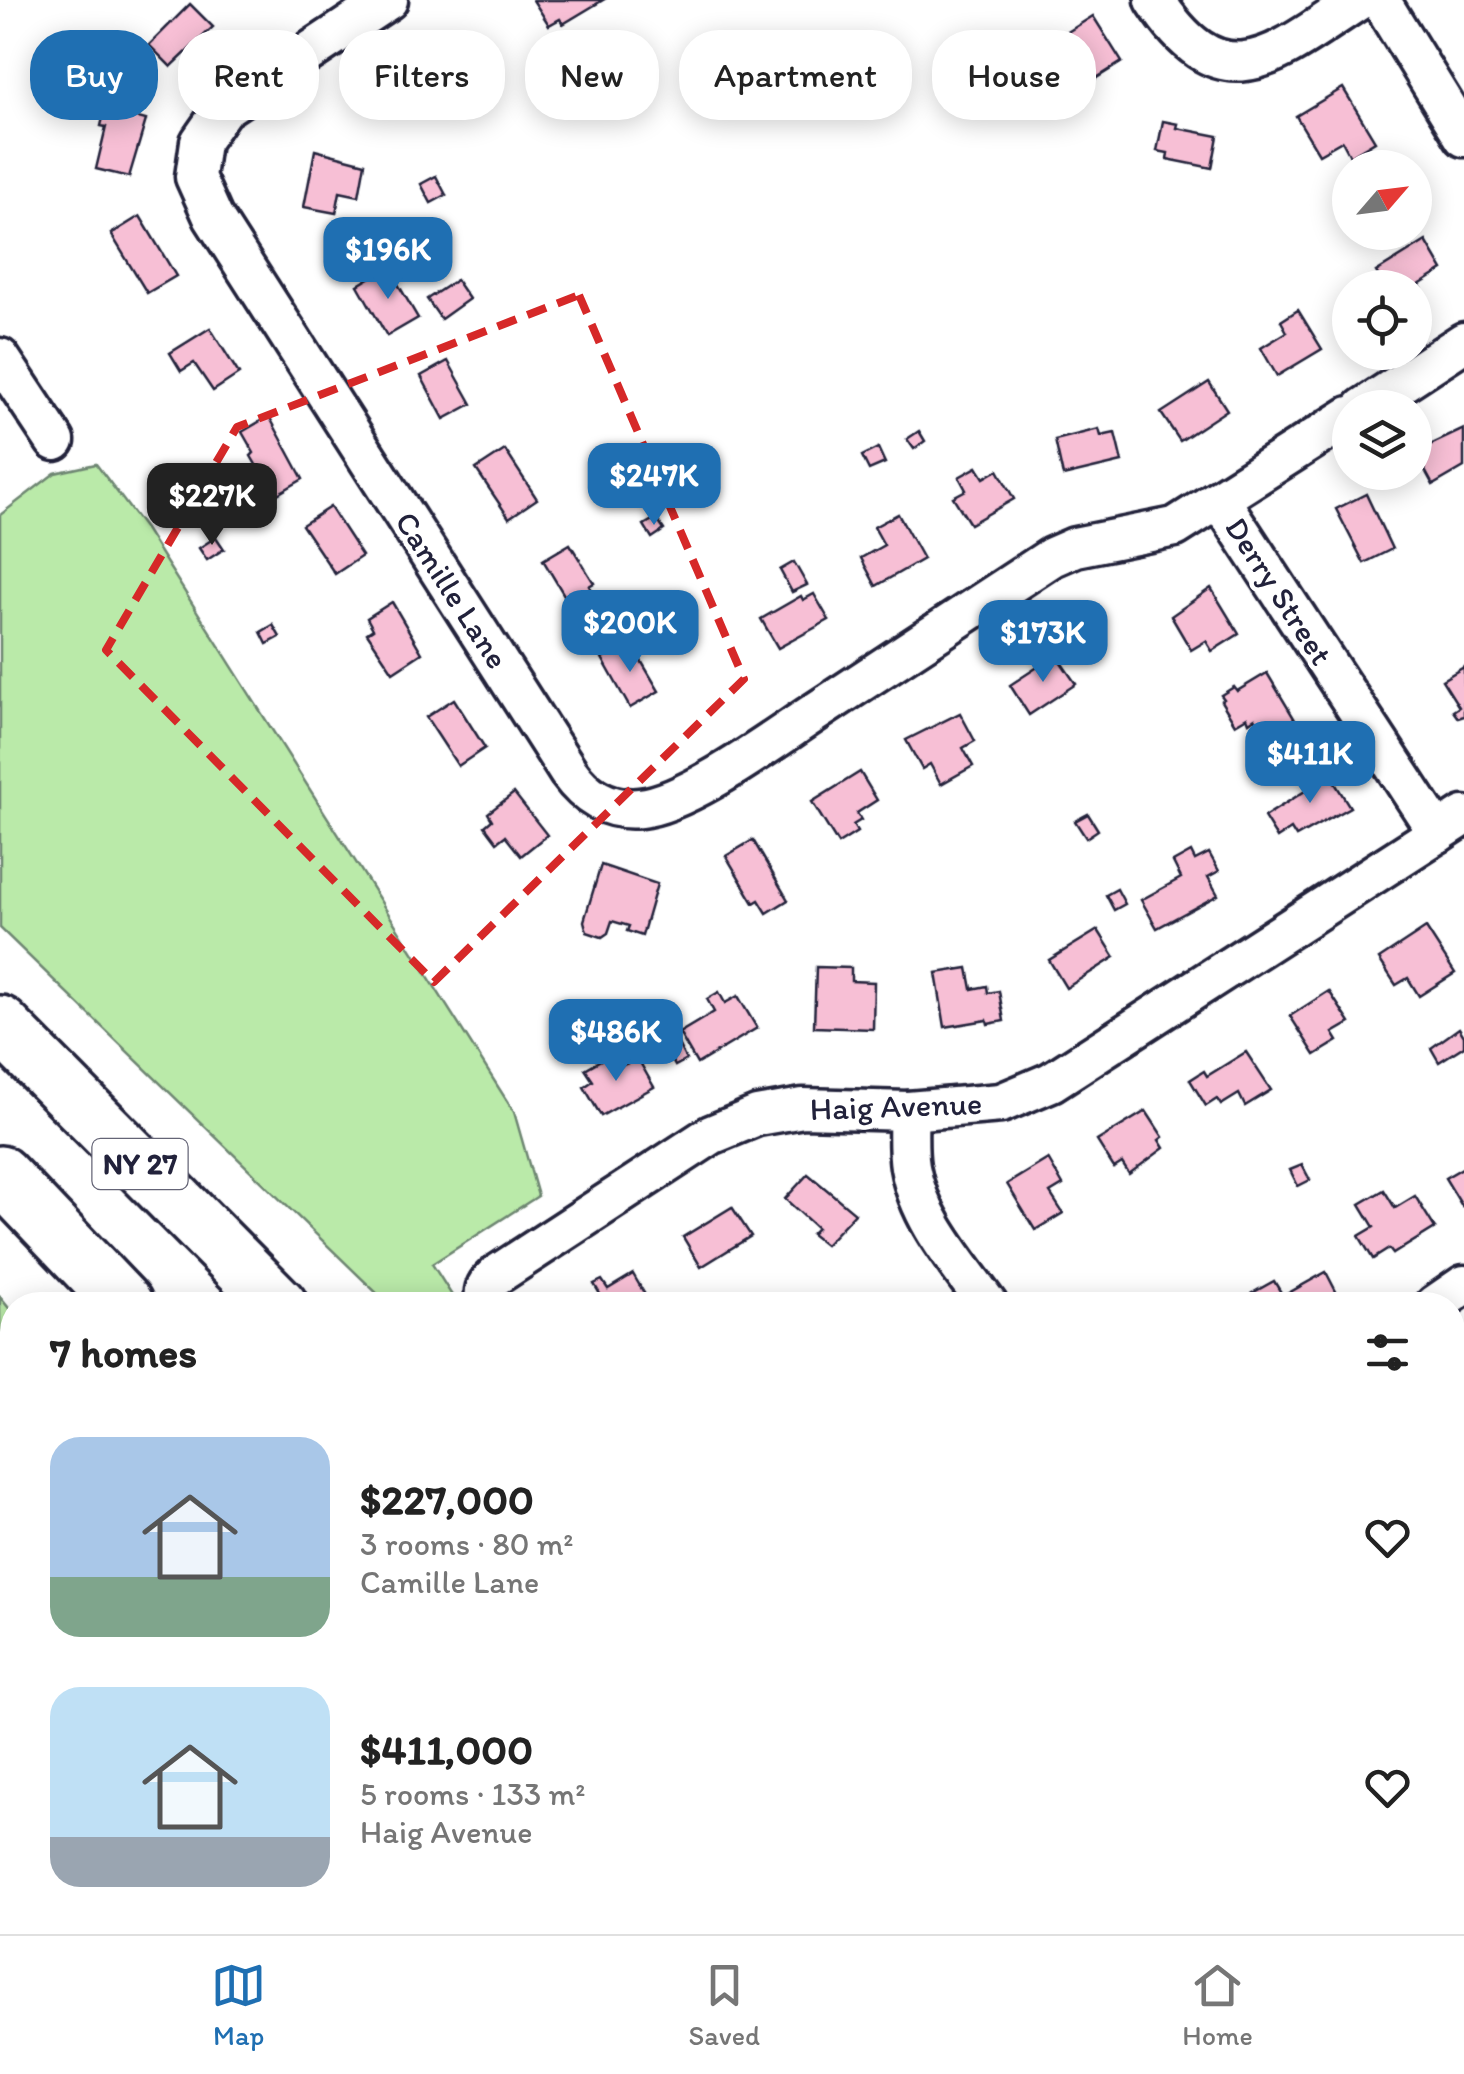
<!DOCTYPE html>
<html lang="en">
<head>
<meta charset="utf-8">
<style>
  :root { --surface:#fff; --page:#f2f2f2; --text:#222; --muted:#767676; --line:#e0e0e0; --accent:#1f6fb2 }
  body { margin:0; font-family:Itim,sans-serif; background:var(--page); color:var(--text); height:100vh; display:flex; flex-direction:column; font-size:38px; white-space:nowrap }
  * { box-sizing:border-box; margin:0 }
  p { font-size:32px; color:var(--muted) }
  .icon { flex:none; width:55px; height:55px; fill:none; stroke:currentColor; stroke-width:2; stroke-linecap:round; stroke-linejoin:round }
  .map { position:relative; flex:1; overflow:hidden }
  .sheet { position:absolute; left:0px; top:1292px; width:1465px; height:642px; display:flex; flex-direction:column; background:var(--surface); border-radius:40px 40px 0 0; box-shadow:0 5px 25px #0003 }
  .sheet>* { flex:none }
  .banner { position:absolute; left:30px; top:30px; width:1405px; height:90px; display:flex; gap:20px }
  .needle { width:65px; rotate:62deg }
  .buttons { position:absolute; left:1332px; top:150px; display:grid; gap:20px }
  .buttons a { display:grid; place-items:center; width:100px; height:100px; border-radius:50%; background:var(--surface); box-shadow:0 5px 25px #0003; font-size:50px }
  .price { position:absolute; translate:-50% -85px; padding:0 22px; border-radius:20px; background:var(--accent); color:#fff; font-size:32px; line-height:65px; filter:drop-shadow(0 2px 5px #0008) }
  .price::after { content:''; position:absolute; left:50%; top:60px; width:30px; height:22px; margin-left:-15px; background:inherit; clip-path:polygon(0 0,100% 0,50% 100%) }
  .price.current { background:#222; color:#fff }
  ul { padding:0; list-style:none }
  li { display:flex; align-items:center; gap:30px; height:250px; padding:0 50px }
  li span { display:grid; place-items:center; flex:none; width:280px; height:200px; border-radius:30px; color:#555 }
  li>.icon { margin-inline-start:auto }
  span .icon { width:120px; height:120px; fill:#fffc; stroke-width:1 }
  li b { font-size:42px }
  h2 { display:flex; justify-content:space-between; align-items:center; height:120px; padding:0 50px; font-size:42px }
  .chip { padding:0 35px; border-radius:40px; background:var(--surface); box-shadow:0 5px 25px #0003; font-size:35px; line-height:90px }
  .chip.current { background:var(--accent); color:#fff }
  .tab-bar { display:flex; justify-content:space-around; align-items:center; height:140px; border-top:2px solid var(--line); background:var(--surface); font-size:28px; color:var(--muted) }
  .tab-bar a { display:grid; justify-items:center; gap:5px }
  .tab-bar .current { color:var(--accent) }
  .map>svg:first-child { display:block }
  .green { fill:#baeaa9; stroke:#6e8672; stroke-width:2.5 }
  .building { fill:#f7bfd5; stroke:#22223b; stroke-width:2.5 }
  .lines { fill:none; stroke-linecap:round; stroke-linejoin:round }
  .minor-casing { stroke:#22223b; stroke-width:45 }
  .highway-casing { stroke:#22223b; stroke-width:62 }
  .minor { stroke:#fff; stroke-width:38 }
  .highway { stroke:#fff; stroke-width:55 }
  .marked { fill:none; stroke:#d62828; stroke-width:8; stroke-dasharray:20 12; stroke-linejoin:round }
  .labels { text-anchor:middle; stroke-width:9; stroke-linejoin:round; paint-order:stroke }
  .shield { fill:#fff; stroke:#646476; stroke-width:2.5 }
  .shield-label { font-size:30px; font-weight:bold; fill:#22223b }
  .street-label { font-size:32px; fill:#22223b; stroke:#fff }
</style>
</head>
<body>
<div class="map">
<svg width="1464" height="1934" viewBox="0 0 1464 1934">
  <rect width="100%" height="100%" fill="#fff"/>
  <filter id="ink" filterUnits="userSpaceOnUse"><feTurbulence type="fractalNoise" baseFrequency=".01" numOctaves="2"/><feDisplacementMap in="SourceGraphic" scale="20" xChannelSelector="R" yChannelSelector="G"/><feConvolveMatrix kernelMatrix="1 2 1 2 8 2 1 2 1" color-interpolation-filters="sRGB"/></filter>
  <g filter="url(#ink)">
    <g class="green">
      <polygon points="96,464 145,529 514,1112 538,1196 432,1264 458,1305 389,1305 0,928 0,515 55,473"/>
      <polygon points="0,1297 12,1312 12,1922 311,1922 314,1925 311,1934 37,1934 0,1928"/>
      <polygon points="657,1922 668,1934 436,1934 425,1923"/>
      <polygon points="975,1923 1261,1922 1274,1934 982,1934"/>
    </g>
    <g class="building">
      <polygon points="533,0 603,0 563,24 560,19 549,25"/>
      <polygon points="190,4 213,27 171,67 149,45"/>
      <polygon points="1093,16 1122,62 1095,79 1082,58 1074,63 1062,43 1070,38 1066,33"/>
      <polygon points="480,36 496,63 483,71 492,87 461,106 434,64"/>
      <polygon points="1343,88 1375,141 1350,156 1342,141 1319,154 1296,116"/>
      <polygon points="105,109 146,120 129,177 96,169 106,127 101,126"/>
      <polygon points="1163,121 1178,124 1177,128 1218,136 1212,168 1167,159 1168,153 1157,151"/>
      <polygon points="315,150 365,163 359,196 340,192 336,213 304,207"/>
      <polygon points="436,176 446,195 431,203 421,184"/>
      <polygon points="140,216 176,276 147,293 111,234"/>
      <polygon points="1426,241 1443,270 1419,285 1422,289 1415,293 1415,288 1386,288 1376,272"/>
      <polygon points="368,247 374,259 352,270 346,258"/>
      <polygon points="388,267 418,318 387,336 358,285"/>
      <polygon points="456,280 469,299 441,319 427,299"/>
      <polygon points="1298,310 1322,349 1277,376 1261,348 1287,332 1281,321"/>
      <polygon points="210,328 239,374 213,391 194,363 181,371 170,353"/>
      <polygon points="448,361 472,404 444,419 421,376"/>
      <polygon points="1209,382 1227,410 1180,441 1161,413"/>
      <polygon points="269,416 303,479 274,496 251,456 254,453 242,432"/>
      <polygon points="1099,429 1101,436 1115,433 1122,462 1063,476 1055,440"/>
      <polygon points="1464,429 1464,467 1433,485 1415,452"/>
      <polygon points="919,431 925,441 914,449 907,439"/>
      <polygon points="878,448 885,463 869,470 862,456"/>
      <polygon points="505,450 537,499 509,518 476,469"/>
      <polygon points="977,467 984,478 998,470 1014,499 970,524 953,497 966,490 959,477"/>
      <polygon points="1366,494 1392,549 1364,563 1336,509"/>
      <polygon points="330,507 362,556 335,574 302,525"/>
      <polygon points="898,514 923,559 876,586 861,558 884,545 874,527"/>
      <polygon points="656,518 664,530 652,538 644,525"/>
      <polygon points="216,537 224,549 207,560 199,548"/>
      <polygon points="570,544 594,583 589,586 596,598 571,614 563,602 567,600 543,560"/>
      <polygon points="794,562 807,585 792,592 780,570"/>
      <polygon points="1211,588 1239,634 1212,651 1206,641 1191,650 1171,616"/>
      <polygon points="814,594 829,620 778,648 761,619 801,596 803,600"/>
      <polygon points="392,602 422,653 393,672 367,633 373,629 367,618"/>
      <polygon points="273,625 280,637 267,644 261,632"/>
      <polygon points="630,642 659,691 630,708 602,658"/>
      <polygon points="1056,655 1076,684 1029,715 1010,685"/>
      <polygon points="1464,667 1464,716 1458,718 1453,711 1459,707 1442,680"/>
      <polygon points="1267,673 1297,723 1268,740 1255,718 1249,722 1247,717 1235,724 1221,701 1224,699 1221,695 1234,687 1237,691"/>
      <polygon points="454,699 485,748 458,766 426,717"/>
      <polygon points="960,713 975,741 963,748 973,766 941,784 930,764 922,769 906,740"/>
      <polygon points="1333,743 1341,758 1330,764 1322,749"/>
      <polygon points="1328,764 1337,778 1333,780 1350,807 1296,837 1291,829 1277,838 1264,817 1316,784 1311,775"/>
      <polygon points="860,772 877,800 857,813 861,820 853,825 857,832 838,844 812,802"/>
      <polygon points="514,793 547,835 521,856 505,836 497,842 485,826 492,820 488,813"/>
      <polygon points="1088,814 1098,830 1086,838 1075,821"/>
      <polygon points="753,840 788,900 767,913 759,900 754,903 726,856"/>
      <polygon points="1191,852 1195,860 1209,853 1219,871 1208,877 1218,895 1157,928 1141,900 1181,878 1173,862"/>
      <polygon points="601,865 657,884 642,936 627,931 629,926 612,921 608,933 602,937 587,932 584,921"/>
      <polygon points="1117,889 1125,904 1114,910 1106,895"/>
      <polygon points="1426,928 1455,973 1419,996 1408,978 1396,985 1379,959"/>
      <polygon points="1098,930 1115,957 1066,988 1049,960"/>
      <polygon points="816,967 851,968 851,981 874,982 873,1029 814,1027"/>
      <polygon points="968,968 972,989 987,986 988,993 999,991 1004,1021 988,1024 987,1020 945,1027 936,973"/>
      <polygon points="1329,991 1350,1023 1333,1033 1338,1041 1315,1055 1290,1016"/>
      <polygon points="719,992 725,1003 738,996 757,1028 697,1064 679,1033 714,1012 707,999"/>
      <polygon points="1459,1028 1464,1036 1464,1046 1439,1062 1431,1048"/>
      <polygon points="675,1038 686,1060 675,1066 663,1044"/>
      <polygon points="1246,1052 1271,1090 1245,1106 1239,1094 1221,1105 1217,1099 1206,1106 1190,1080 1204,1071 1207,1076"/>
      <polygon points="606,1057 613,1069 638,1059 654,1087 601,1116 584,1087 593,1081 585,1069"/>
      <polygon points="1146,1111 1163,1137 1159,1140 1164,1148 1129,1174 1122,1163 1114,1168 1097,1141"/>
      <polygon points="1048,1159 1063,1185 1050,1193 1063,1213 1035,1230 1007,1184"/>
      <polygon points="1302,1165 1310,1180 1298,1186 1290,1170"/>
      <polygon points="1464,1167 1464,1205 1462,1206 1445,1178"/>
      <polygon points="808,1174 855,1213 825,1245 811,1234 817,1228 785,1199"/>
      <polygon points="1384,1190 1395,1208 1415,1196 1435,1228 1393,1254 1389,1249 1373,1259 1359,1236 1374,1227 1360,1204"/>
      <polygon points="732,1207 751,1236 701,1267 683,1237"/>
      <polygon points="1326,1272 1343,1305 1252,1305 1247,1296 1274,1281 1283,1296"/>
      <polygon points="633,1274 648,1300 640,1305 593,1305 590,1300 600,1294 594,1284 602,1280 608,1289"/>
      <polygon points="1459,1770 1462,1777 1464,1776 1464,1827 1452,1831 1452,1772"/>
    </g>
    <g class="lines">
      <g class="minor-casing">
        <g id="minor">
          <path d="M 388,0 L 223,109 L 200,142 L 195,177 L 213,217 L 569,773 C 586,797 609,811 640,808 C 687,804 773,740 814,713 C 893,661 973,609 1052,557 L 1075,547 L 1175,527 L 1350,416"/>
          <path d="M 1155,0 C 1224,107 1277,53 1359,0"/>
          <polyline points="1380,0 1464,137"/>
          <polyline points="0,358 55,441"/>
          <polyline points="1363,408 1464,342"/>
          <polyline points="1220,500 1438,833"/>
          <path d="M 908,1111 C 909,1130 907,1149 910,1167 C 919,1220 958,1263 988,1305"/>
          <path d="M 487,1305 C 482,1292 485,1285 495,1276 L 711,1135 L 757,1116 L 803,1108 L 908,1111 L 1001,1103 L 1051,1082 L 1464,816"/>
          <polyline points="1435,1305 1464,1285"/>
          <polyline points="1452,1651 1457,1646 1456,1614"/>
          <polyline points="1295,1922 1310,1934"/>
        </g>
      </g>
      <g class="highway-casing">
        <g id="highway">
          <polyline points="0,1024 279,1305"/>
          <polyline points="0,1174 125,1305"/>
          <polyline points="390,1922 401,1934"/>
          <polyline points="714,1922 725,1934"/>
          <polyline points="887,1922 898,1934"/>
        </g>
      </g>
      <use href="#minor" class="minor"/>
      <use href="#highway" class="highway"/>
    </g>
  </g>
  <path class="marked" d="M 579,295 L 744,679 L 434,982 L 106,650 L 237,427 Z"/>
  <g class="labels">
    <rect class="shield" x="92.5" y="1139" width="95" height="50" rx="8"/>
    <g class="shield-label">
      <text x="140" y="1174">NY 27</text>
    </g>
    <g class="street-label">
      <text transform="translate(452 590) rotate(57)" y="11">Camille Lane</text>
      <text transform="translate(1279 591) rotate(57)" y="11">Derry Street</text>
      <text transform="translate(896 1106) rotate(-2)" y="11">Haig Avenue</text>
    </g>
  </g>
</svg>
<div class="buttons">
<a><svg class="needle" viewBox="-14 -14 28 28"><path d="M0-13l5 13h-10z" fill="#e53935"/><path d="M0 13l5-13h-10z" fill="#767676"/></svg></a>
<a><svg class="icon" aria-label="locate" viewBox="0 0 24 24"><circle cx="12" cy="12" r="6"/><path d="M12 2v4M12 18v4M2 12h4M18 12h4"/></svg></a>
<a><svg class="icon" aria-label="layers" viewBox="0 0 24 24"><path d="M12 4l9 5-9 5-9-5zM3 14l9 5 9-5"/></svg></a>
</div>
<b class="price" style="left:388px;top:302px">$196K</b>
<b class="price" style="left:654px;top:528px">$247K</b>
<b class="price current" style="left:212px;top:548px">$227K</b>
<b class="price" style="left:630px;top:675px">$200K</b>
<b class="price" style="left:1043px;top:685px">$173K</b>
<b class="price" style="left:1310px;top:806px">$411K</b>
<b class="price" style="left:616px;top:1084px">$486K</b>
<div class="banner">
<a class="chip current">Buy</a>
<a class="chip">Rent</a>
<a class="chip">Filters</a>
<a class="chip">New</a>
<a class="chip">Apartment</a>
<a class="chip">House</a>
</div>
<section class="sheet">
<h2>7 homes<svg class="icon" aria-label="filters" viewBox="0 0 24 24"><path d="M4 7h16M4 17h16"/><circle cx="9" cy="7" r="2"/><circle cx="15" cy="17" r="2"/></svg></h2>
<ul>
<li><span style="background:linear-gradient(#a9c7e8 70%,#7fa58c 0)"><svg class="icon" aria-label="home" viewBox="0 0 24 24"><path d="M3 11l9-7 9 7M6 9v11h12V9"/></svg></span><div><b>$227,000</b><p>3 rooms · 80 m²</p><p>Camille Lane</p></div><svg class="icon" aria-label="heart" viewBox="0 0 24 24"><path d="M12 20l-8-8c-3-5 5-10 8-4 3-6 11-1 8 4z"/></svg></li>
<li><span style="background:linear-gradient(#bfe0f5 75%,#9aa5b1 0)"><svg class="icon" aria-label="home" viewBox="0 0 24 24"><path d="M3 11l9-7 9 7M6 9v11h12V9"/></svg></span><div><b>$411,000</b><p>5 rooms · 133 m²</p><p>Haig Avenue</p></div><svg class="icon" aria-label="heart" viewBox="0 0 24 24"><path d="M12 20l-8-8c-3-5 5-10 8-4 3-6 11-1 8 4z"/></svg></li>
</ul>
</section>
</div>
<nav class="tab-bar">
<a class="current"><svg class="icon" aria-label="map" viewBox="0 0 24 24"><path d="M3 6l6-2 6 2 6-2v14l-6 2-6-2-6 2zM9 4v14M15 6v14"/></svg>Map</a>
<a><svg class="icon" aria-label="saved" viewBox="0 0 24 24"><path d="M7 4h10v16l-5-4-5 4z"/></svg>Saved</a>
<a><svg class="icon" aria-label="home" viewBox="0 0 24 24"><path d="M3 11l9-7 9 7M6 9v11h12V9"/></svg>Home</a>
</nav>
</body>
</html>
